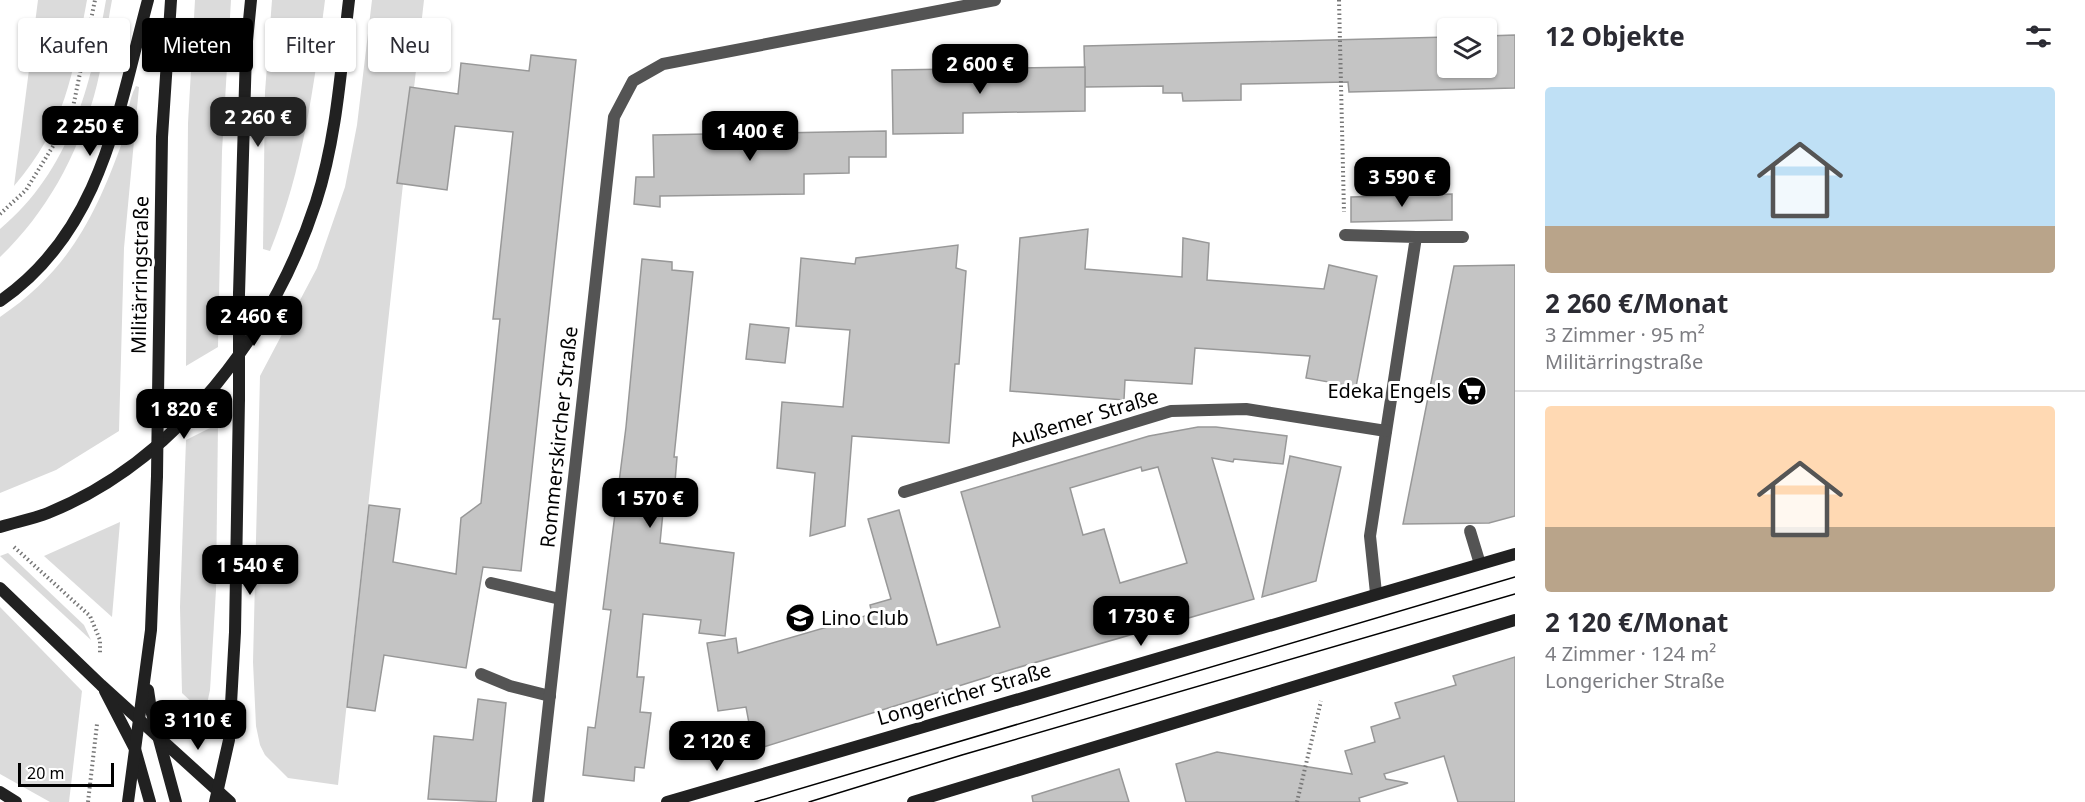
<!DOCTYPE html>
<html lang="de">
<head>
<meta charset="utf-8">
<style>
  :root { --surface:#fff; --page:#f2f2f3; --text:#2b2b33; --muted:#7c7c81; --line:#e1e1e2; --accent:#000 }
  body { margin:0; font-family:"Noto Sans",sans-serif; background:var(--page); color:var(--text); height:100vh; display:flex; flex-direction:column; font-size:22px; white-space:nowrap }
  * { box-sizing:border-box; margin:0 }
  p { font-size:20px; color:var(--muted) }
  .icon { flex:none; width:33px; height:33px; fill:none; stroke:currentColor; stroke-width:2; stroke-linecap:round; stroke-linejoin:round }
  .map { position:relative; flex:1; overflow:hidden }
  .side { display:flex; flex-direction:column; background:var(--surface); width:570px }
  .side>* { flex:none }
  .guide { position:absolute; left:18px; top:18px; width:570px; height:54px; display:flex; gap:12px }
  .fabs { position:absolute; left:1437px; top:18px; display:grid; gap:12px }
  .fabs a { display:grid; place-items:center; width:60px; height:60px; border-radius:6px; background:var(--surface); box-shadow:0 2px 4px #0004; font-size:30px }
  .scale { position:absolute; left:18px; bottom:15px; width:96px; box-sizing:border-box; padding-left:6px; border:3px solid #000; border-top:0; font-size:16px; line-height:21px; white-space:nowrap; color:#000; -webkit-text-stroke:4px #fff; paint-order:stroke }
  .price { position:absolute; translate:-50% -51px; padding:0 14px; border-radius:12px; background:var(--accent); color:#fff; font-size:20px; line-height:39px; filter:drop-shadow(0 2px 3px #0008) }
  .price::after { content:''; position:absolute; left:50%; top:36px; width:18px; height:14px; margin-left:-9px; background:inherit; clip-path:polygon(0 0,100% 0,50% 100%) }
  .price.current { background:#222; color:#fff }
  ul { padding:0; list-style:none }
  li { display:grid; align-content:center; gap:12px; height:318px; padding:0 30px }
  li+li { border-top:2px solid var(--line) }
  li span { display:grid; place-items:center; height:186px; border-radius:6px; color:#555 }
  li>.icon { margin-inline-start:auto }
  span .icon { width:108px; height:108px; fill:#fffc; stroke-width:1 }
  li b { font-size:26px }
  h2 { display:flex; justify-content:space-between; align-items:center; height:72px; padding:0 30px; font-size:26px }
  .chip { padding:0 21px; border-radius:6px; background:var(--surface); box-shadow:0 2px 4px #0004; font-size:21px; line-height:54px }
  .chip.current { background:var(--accent); color:#fff }
  main { display:flex; flex:1; min-height:0 }
  .map>svg:first-child { display:block }
  .green { fill:#dbdbdb }
  .building { fill:#c4c4c4; stroke:#989898; stroke-width:1.5; fill-rule:evenodd }
  .lines { fill:none; stroke-linecap:round; stroke-linejoin:round }
  .path { stroke:#767676; stroke-width:4; stroke-dasharray:1.5 3; stroke-linecap:butt }
  .lane { stroke:#545454; stroke-width:12 }
  .street { stroke:#545454; stroke-width:12 }
  .secondary { stroke:#212121; stroke-width:12 }
  .tram { stroke:#000; stroke-width:1.5 }
  .secondary-bridge { stroke:#212121; stroke-width:12 }
  .labels { text-anchor:middle; stroke-width:6; stroke-linejoin:round; paint-order:stroke }
  .street-label { font-size:20px; fill:#000; stroke:#fff }
  .poi-label { font-size:20px; fill:#000; stroke:#fff; text-anchor:end }
</style>
</head>
<body>
<main>
<div class="map">
<svg width="1515" height="802" viewBox="0 0 1515 802">
  <rect width="100%" height="100%" fill="#fff"/>
  <g class="green">
    <path d="M 38,0 L 87,0 C 73,74 65,127 14,186 Z"/>
    <path d="M 106,0 L 112,0 C 106,31 103,65 94,96 C 76,158 46,213 0,257 L 0,229 C 70,171 91,86 106,0 Z"/>
    <polygon points="195,0 231,0 222,151 218,347 186,366 188,123"/>
    <path d="M 272,0 L 325,0 C 314,87 303,169 270,251 L 263,249 L 265,92 Z"/>
    <polygon points="372,0 424,0 414,88 410,88 397,183 403,184 338,785 288,778 265,755 260,745 256,726 253,662 260,376 317,268 345,187 357,125"/>
    <path d="M 136,86 L 139,87 L 124,248 L 119,431 L 56,470 L 0,493 L 0,317 C 69,270 95,217 123,140 C 128,123 127,101 136,86 Z"/>
    <polygon points="218,424 216,590 210,690 207,704 196,706 182,693 180,607 186,440"/>
    <polygon points="120,522 112,617 44,556"/>
    <polygon points="8,553 84,625 91,640 0,556"/>
    <polygon points="0,607 82,691 69,802 50,802 0,774"/>
  </g>
  <g class="building">
    <polygon points="1515,35 1515,88 1349,92 1348,82 1241,84 1241,100 1183,101 1182,93 1163,93 1163,86 1085,87 1084,46 1448,37 1448,68 1486,68 1486,36"/>
    <polygon points="531,55 576,60 521,571 483,567 466,668 384,655 375,711 347,707 369,505 400,509 393,562 456,574 461,518 481,503 500,319 493,319 513,132 455,126 447,190 397,183 410,87 458,94 461,63 529,71"/>
    <polygon points="1085,67 1085,111 963,113 963,133 893,134 892,70"/>
    <polygon points="886,131 886,157 849,157 849,173 804,174 804,194 660,196 660,207 634,204 636,177 654,177 653,135"/>
    <polygon points="1452,194 1452,220 1351,222 1351,197"/>
    <polygon points="1088,229 1085,269 1182,277 1183,238 1209,243 1207,280 1324,289 1329,265 1377,276 1356,387 1306,378 1310,356 1195,348 1192,384 1125,380 1124,400 1010,391 1020,238"/>
    <polygon points="958,245 956,268 966,271 959,364 955,364 949,443 852,436 845,526 810,536 815,473 777,468 782,402 843,407 850,330 796,326 801,258 855,264 856,258"/>
    <polygon points="642,259 672,262 672,270 693,272 674,457 677,457 675,482 666,481 660,543 734,553 725,636 699,633 701,620 643,614 637,677 644,677 640,712 651,713 644,768 635,767 634,781 583,775 588,727 595,728 611,610 603,609 626,427"/>
    <polygon points="1515,265 1515,516 1489,523 1403,524 1454,266"/>
    <polygon points="750,324 789,328 785,363 746,359"/>
    <path d="M 1198,427 L 1216,427 L 1287,436 L 1283,464 L 1234,459 L 1233,462 L 1212,458 L 1254,599 L 1013,669 L 754,750 L 746,707 L 718,711 L 707,643 L 736,638 L 738,653 L 872,614 L 870,605 L 891,599 L 868,519 L 899,510 L 937,645 L 1000,627 L 961,492 L 1149,436 ZM 1141,467 L 1142,471 L 1158,467 L 1187,563 L 1120,583 L 1104,529 L 1083,535 L 1070,488 Z"/>
    <polygon points="1290,456 1341,467 1316,581 1262,597"/>
    <polygon points="1515,657 1515,802 1458,802 1444,756 1384,774 1386,779 1408,783 1359,798 1360,802 1186,802 1176,764 1217,752 1352,774 1345,751 1375,742 1371,727 1400,718 1395,703 1456,685 1453,676"/>
    <polygon points="478,699 506,703 496,802 428,799 434,736 473,740"/>
    <polygon points="1119,769 1129,802 1033,802 1032,796"/>
  </g>
  <g class="lines">
    <g class="path">
      <polyline points="1339,0 1344,212"/>
      <polyline points="0,214 26,190 71,117 95,0"/>
      <polyline points="14,547 90,616 100,640 100,654"/>
      <polyline points="88,802 97,724"/>
      <polyline points="1297,802 1321,701"/>
    </g>
    <g class="lane">
      <polyline points="1470,531 1480,564"/>
      <polyline points="491,583 560,599"/>
      <polyline points="481,674 510,686 550,696"/>
    </g>
    <g class="street">
      <polyline points="1345,235 1416,237 1370,536 1376,593"/>
      <polyline points="1416,237 1463,237"/>
      <polyline points="904,492 1171,411 1246,409 1386,431"/>
      <polyline points="538,802 614,117 633,81 663,64 995,0"/>
    </g>
    <g class="secondary">
      <polyline points="239,294 246,51 251,0"/>
      <path d="M 0,301 C 102,231 118,111 148,0"/>
      <polyline points="158,395 162,137 171,0"/>
      <path d="M 0,527 C 16,522 33,519 48,513 C 177,461 274,331 316,202 C 337,137 341,67 349,0"/>
      <polyline points="0,588 101,685 230,802"/>
      <polyline points="148,690 151,710 176,802"/>
      <polyline points="105,691 135,749 150,802"/>
      <polyline points="0,792 16,802"/>
      <polyline points="128,802 151,630 157,476"/>
      <polyline points="215,802 229,740 235,632 239,399"/>
      <polyline points="667,802 1515,554"/>
      <polyline points="913,802 1515,620"/>
    </g>
    <g class="tram">
      <polyline points="755,802 1515,577"/>
      <polyline points="809,802 962,755 1515,594"/>
    </g>
    <g class="secondary-bridge">
      <polyline points="239,294 239,399"/>
      <polyline points="157,476 158,395"/>
    </g>
  </g>
  <defs>
    <g id="supermarket-disc" transform="scale(1.5)"><circle r="9.5" fill="#000" stroke="#fff"/><path d="M-6-5.5h2.5l.6 2H6L4.5 2H-2.5L-4.4-4H-6ZM-1.5 3.2a1.3 1.3 0 1 0 .1 0ZM3 3.2a1.3 1.3 0 1 0 .1 0Z" fill="#fff"/></g>
    <g id="school-disc" transform="scale(1.5)"><circle r="9.5" fill="#000" stroke="#fff"/><path d="M0-5L7-2L0 1L-7-2ZM-4 1L0 2.5L4 1V4Q0 6-4 4Z" fill="#fff"/></g>
  </defs>
  <g fill-rule="evenodd">
    <use href="#supermarket-disc" x="1472" y="391"/>
    <use href="#school-disc" x="800" y="618"/>
  </g>
  <g class="labels">
    <g class="street-label">
      <text transform="translate(140 275) rotate(-89)" y="7">Militärringstraße</text>
      <text transform="translate(1084 418) rotate(-17)" y="7">Außemer Straße</text>
      <text transform="translate(559 437) rotate(-84)" y="7">Rommerskircher Straße</text>
      <text transform="translate(964 694) rotate(-16)" y="7">Longericher Straße</text>
    </g>
    <g class="poi-label">
      <text x="1451" y="398">Edeka Engels</text>
      <text x="821" y="625" text-anchor="start">Lino Club</text>
    </g>
  </g>
</svg>
<div class="fabs">
<a><svg class="icon" aria-label="layers" viewBox="0 0 24 24"><path d="M12 4l9 5-9 5-9-5zM3 14l9 5 9-5"/></svg></a>
</div>
<div class="scale">20 m</div>
<b class="price" style="left:980px;top:95px">2 600 €</b>
<b class="price current" style="left:258px;top:148px">2 260 €</b>
<b class="price" style="left:90px;top:157px">2 250 €</b>
<b class="price" style="left:750px;top:162px">1 400 €</b>
<b class="price" style="left:1402px;top:208px">3 590 €</b>
<b class="price" style="left:254px;top:347px">2 460 €</b>
<b class="price" style="left:184px;top:440px">1 820 €</b>
<b class="price" style="left:650px;top:529px">1 570 €</b>
<b class="price" style="left:250px;top:596px">1 540 €</b>
<b class="price" style="left:1141px;top:647px">1 730 €</b>
<b class="price" style="left:198px;top:751px">3 110 €</b>
<b class="price" style="left:717px;top:772px">2 120 €</b>
<div class="guide">
<a class="chip">Kaufen</a>
<a class="chip current">Mieten</a>
<a class="chip">Filter</a>
<a class="chip">Neu</a>
</div>
</div>
<section class="side">
<h2>12 Objekte<svg class="icon" aria-label="filters" viewBox="0 0 24 24"><path d="M4 7h16M4 17h16"/><circle cx="9" cy="7" r="2"/><circle cx="15" cy="17" r="2"/></svg></h2>
<ul>
<li><span style="background:linear-gradient(#bfe0f5 75%,#b9a48a 0)"><svg class="icon" aria-label="home" viewBox="0 0 24 24"><path d="M3 11l9-7 9 7M6 9v11h12V9"/></svg></span><div><b>2 260 €/Monat</b><p>3 Zimmer · 95 m²</p><p>Militärringstraße</p></div></li>
<li><span style="background:linear-gradient(#ffd9b3 65%,#b9a48a 0)"><svg class="icon" aria-label="home" viewBox="0 0 24 24"><path d="M3 11l9-7 9 7M6 9v11h12V9"/></svg></span><div><b>2 120 €/Monat</b><p>4 Zimmer · 124 m²</p><p>Longericher Straße</p></div></li>
</ul>
</section>
</main>
</body>
</html>
